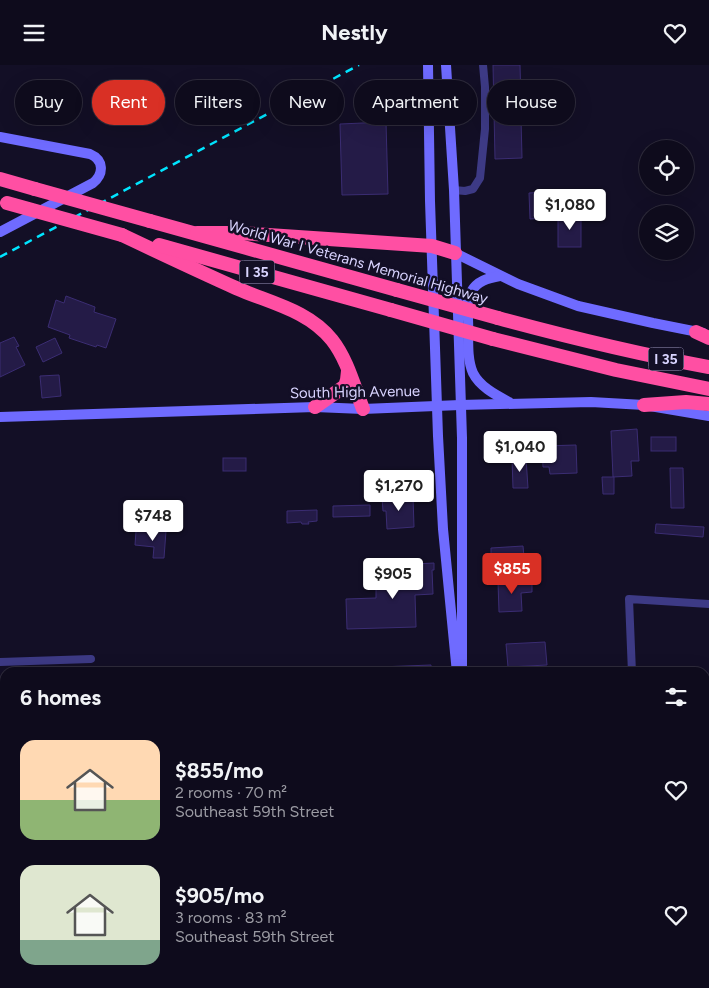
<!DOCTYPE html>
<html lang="en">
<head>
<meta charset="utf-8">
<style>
  :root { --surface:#0e0b1c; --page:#1c1929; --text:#f1f3f6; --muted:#9b9ba3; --line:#2e2b3b; --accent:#d93025 }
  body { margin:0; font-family:Figtree,sans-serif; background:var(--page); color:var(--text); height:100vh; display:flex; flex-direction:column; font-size:19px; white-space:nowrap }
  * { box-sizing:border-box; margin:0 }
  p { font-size:16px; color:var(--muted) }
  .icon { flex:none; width:28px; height:28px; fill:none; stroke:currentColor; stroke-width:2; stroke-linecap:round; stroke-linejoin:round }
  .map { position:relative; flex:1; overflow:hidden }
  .panel { position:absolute; left:0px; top:602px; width:710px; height:321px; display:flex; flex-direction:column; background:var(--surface); border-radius:15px 15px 0 0; box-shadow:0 5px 20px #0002,0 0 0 1px var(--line) }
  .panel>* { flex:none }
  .guide { position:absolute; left:15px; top:15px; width:680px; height:45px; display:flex; gap:10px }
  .tools { position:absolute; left:639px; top:75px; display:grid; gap:10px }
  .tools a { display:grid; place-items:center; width:55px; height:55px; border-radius:50%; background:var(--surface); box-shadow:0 5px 20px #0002,0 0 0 1px var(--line); font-size:25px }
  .price { position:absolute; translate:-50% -42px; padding:0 11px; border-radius:5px; background:#fff; color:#222; font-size:16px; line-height:32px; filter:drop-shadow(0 1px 2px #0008) }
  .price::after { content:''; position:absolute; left:50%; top:30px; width:15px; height:11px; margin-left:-8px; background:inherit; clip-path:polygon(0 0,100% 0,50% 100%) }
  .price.current { background:var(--accent); color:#fff }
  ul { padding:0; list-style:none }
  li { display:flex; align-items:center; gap:15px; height:125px; padding:0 20px }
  li span { display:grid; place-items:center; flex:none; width:140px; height:100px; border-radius:15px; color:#555 }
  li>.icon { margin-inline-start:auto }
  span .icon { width:60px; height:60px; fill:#fffc; stroke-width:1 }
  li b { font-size:21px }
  h2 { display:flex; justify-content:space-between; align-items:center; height:60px; padding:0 20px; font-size:21px }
  .pill { padding:0 18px; border-radius:22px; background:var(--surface); box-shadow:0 5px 20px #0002,0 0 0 1px var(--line); font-size:18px; line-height:45px }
  .pill.current { background:var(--accent); color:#fff }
  header { display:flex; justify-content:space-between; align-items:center; height:65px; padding:0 20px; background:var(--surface); font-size:22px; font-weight:700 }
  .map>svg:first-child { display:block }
  .building { fill:#241b47; stroke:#3b2d73 }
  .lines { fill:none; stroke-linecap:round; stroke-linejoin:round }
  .street { stroke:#3d3a85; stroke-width:8 }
  .secondary { stroke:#6f6bff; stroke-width:10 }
  .highway { stroke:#ff4fa3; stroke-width:14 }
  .rail { stroke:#00e5ff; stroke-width:2.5; stroke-dasharray:8 6; stroke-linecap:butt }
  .highway-bridge { stroke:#ff4fa3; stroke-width:14 }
  .labels { text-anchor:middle; stroke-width:5; stroke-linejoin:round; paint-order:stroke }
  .shield { fill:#130f26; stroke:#9e99be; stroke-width:1 }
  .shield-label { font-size:14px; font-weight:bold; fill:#d9d4ff }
  .street-label { font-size:15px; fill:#d9d4ff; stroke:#130f26 }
</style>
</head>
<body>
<header><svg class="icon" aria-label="menu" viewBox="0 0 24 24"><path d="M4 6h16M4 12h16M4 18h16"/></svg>Nestly<svg class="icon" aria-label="heart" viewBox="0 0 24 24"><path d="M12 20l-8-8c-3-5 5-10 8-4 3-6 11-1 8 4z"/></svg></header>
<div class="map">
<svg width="709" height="923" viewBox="0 0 709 923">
  <rect width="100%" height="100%" fill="#130f26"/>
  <g class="building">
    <polygon points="493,0 520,0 521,37 539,36 540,52 521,53 522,93 495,94"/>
    <polygon points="386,57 388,129 342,130 340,59"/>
    <polygon points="546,127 547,153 530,154 529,128"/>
    <rect x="558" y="149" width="23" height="33"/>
    <polygon points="66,231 95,242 94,247 116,254 106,283 97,280 96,282 69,273 70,270 48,262 56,235 64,238"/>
    <polygon points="14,272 19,281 16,282 25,300 0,312 0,278"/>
    <polygon points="55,273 62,288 43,297 36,282"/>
    <polygon points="59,310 61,331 42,333 40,311"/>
    <polygon points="637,364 639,396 631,396 632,411 613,412 611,366"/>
    <rect x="651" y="372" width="25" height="14"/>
    <polygon points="576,380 577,408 550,409 549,402 543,402 542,381"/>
    <rect x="223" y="393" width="23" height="13"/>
    <polygon points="512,393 526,393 528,423 513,423"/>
    <polygon points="670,403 683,403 684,443 671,443"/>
    <polygon points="602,412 614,412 614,429 603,429"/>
    <polygon points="413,431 414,462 387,464 386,446 383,446 382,432"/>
    <polygon points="370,440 370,451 333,452 333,441"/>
    <polygon points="317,445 317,456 308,457 309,459 302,459 301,457 287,458 287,446"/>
    <polygon points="656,459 704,462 703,472 655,468"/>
    <polygon points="155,465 166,466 164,493 153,493 154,482 135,480 136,466 155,467"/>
    <polygon points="523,481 524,492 506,492 507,500 491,501 491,483"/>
    <polygon points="434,498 434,505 432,505 433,529 415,530 416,562 347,564 346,534 376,533 376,524 386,524 385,507 396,507 396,500"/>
    <polygon points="532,516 532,527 521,528 522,546 499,547 498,517"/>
    <polygon points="545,577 547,600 508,602 506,579"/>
    <polygon points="431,600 431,608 379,608 379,602"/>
  </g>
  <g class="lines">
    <g class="street">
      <polyline points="454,125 465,126 473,124 480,113 485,64 485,22 483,0"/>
      <polyline points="0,597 91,594"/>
      <polyline points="632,608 629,534 709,539"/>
      <polyline points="705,805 709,805"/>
      <polyline points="0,838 5,839"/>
      <polyline points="705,888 709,888"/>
      <polyline points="553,919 553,923"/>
      <polyline points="678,923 679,919"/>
    </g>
    <g class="secondary">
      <polyline points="428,0 430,136 438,371 443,464 457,608"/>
      <polyline points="446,0 454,125 462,373 462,601"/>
      <path d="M 0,72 L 90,89 C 104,95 104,109 93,118 L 0,167"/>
      <polyline points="455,188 518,219 578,241 653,258 703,268"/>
      <path d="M 500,211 C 488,213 477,216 471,227 C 470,229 469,232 468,234 C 467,240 468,248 468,254 C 469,271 466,292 473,308 C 480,322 496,330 509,337"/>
      <polyline points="0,352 315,342 363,344 460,340 591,337 644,340 709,351"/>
      <polyline points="472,919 473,923"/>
    </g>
    <g class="highway">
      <polyline points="0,114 35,124"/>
      <polyline points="150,156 397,225"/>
      <polyline points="197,168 240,168 432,181 455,188"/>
      <path d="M 122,170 C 160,188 198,206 236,223 C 270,238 308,245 332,275 C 347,294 354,321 363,344"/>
      <polyline points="159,180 391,245"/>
      <path d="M 498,253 C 568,272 638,289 709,302"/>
      <polyline points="696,267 709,273"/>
      <polyline points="493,274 616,305 709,324"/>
      <polyline points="644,340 686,337 709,339"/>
      <polyline points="315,342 345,321 347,315 348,306"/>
    </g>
    <polyline class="rail" points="0,192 359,0"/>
    <g class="highway-bridge">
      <polyline points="35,124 150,156"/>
      <polyline points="7,138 122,170"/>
      <polyline points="397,225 498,253"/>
      <polyline points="391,245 493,274"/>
    </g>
  </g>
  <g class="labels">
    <g class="shield">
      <rect x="239.5" y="195.5" width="35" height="23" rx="4"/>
      <rect x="648.5" y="282.5" width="35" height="23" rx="4"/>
    </g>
    <g class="shield-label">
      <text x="257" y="212">I 35</text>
      <text x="666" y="299">I 35</text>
    </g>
    <g class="street-label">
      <text transform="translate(358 197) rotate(16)" y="5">World War I Veterans Memorial Highway</text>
      <text transform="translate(355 327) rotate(-1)" y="5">South High Avenue</text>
    </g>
  </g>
</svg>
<div class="tools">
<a><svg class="icon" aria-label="locate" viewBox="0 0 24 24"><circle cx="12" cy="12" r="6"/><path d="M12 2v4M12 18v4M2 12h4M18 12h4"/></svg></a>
<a><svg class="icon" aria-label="layers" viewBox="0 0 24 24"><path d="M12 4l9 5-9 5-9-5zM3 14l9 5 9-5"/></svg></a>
</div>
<b class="price" style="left:570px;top:166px">$1,080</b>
<b class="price" style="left:520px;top:408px">$1,040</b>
<b class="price" style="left:399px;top:447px">$1,270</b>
<b class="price" style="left:153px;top:477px">$748</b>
<b class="price current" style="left:512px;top:530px">$855</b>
<b class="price" style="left:393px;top:535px">$905</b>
<div class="guide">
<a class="pill">Buy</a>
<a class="pill current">Rent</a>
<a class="pill">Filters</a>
<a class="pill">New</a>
<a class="pill">Apartment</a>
<a class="pill">House</a>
</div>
<section class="panel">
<h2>6 homes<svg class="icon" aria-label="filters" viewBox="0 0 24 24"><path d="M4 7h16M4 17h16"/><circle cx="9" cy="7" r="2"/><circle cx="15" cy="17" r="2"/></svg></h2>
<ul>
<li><span style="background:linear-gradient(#ffd9b3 60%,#8fb573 0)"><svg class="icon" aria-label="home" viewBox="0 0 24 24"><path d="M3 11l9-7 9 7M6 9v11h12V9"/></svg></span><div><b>$855/mo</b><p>2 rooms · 70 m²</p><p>Southeast 59th Street</p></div><svg class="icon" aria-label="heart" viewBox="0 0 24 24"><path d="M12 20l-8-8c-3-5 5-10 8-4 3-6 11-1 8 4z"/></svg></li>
<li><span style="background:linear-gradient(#dfe7d0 75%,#7fa58c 0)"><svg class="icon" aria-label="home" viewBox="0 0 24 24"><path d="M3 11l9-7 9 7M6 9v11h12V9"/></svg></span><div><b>$905/mo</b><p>3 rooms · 83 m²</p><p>Southeast 59th Street</p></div><svg class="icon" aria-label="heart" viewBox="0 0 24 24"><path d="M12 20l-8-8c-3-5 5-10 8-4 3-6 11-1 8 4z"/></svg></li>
</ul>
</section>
</div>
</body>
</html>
